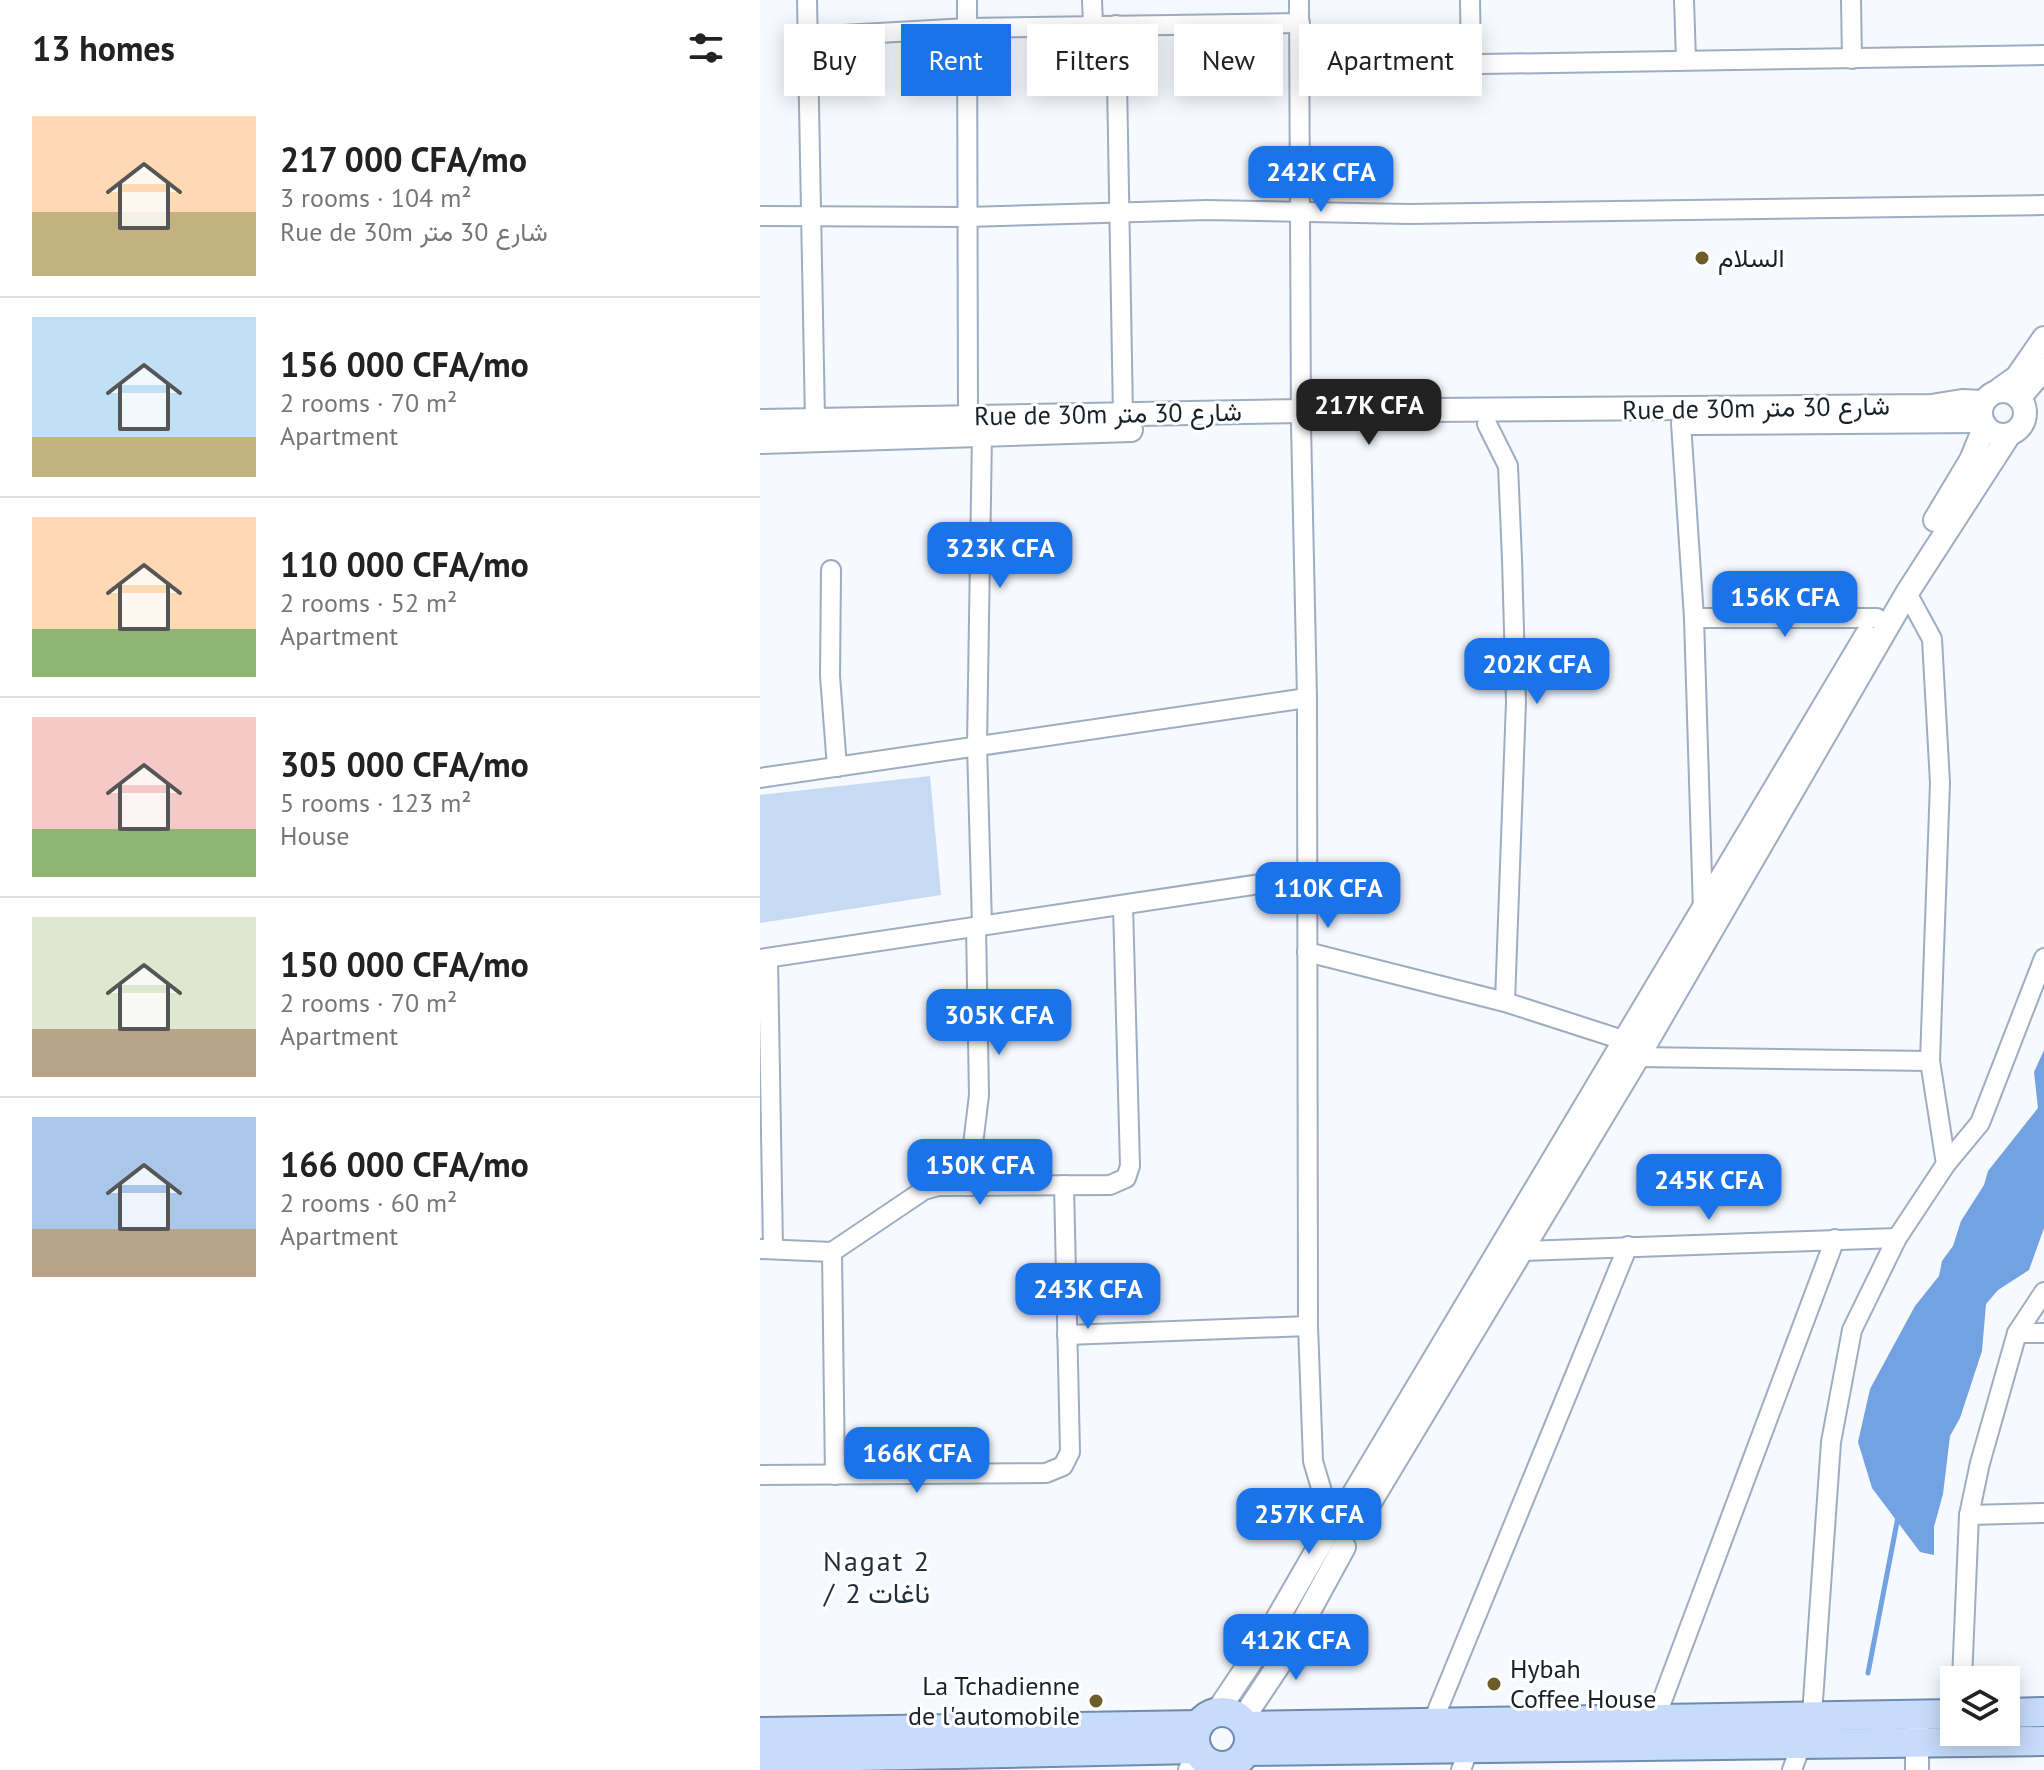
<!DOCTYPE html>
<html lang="en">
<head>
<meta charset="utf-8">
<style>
  :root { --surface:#fff; --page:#f6f6f6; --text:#222; --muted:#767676; --line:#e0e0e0; --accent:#1a73e8 }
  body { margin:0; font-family:"PT Sans",Vazirmatn,sans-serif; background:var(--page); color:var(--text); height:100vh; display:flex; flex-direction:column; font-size:30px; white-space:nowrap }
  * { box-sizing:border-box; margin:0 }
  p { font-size:26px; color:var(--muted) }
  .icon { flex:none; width:44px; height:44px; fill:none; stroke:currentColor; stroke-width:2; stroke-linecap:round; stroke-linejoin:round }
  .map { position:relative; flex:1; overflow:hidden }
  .side { display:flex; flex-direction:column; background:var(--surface); width:760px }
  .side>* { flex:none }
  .top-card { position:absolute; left:24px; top:24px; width:760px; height:72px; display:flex; gap:16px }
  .tools { position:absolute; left:1180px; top:1666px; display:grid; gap:16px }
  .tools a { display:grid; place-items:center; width:80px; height:80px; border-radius:0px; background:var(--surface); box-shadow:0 4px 20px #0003; font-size:40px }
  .price { position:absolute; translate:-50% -68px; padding:0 18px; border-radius:16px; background:var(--accent); color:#fff; font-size:26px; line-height:52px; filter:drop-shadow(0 2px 4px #0008) }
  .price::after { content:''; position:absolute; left:50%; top:48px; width:24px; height:18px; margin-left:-12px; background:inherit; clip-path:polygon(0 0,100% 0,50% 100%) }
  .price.active { background:#222; color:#fff }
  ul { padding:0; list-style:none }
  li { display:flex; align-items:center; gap:24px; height:200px; padding:0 32px }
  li+li { border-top:2px solid var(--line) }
  li span { display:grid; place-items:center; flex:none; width:224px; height:160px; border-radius:0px; color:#555 }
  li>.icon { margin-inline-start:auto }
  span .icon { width:96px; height:96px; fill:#fffc; stroke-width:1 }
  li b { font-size:34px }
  h2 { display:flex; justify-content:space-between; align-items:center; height:96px; padding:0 32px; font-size:34px }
  .pill { padding:0 28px; border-radius:0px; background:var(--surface); box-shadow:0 4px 20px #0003; font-size:28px; line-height:72px }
  .pill.active { background:var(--accent); color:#fff }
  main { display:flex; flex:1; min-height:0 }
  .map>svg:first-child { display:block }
  .green { fill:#c7daf3 }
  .water { fill:#72a2e2 }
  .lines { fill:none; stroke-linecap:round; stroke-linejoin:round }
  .stream { stroke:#72a2e2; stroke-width:5 }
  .minor-casing { stroke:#9eadc1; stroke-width:22 }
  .tertiary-casing { stroke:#9eadc1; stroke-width:26 }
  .primary-casing { stroke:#718bae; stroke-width:32 }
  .minor { stroke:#fff; stroke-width:18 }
  .tertiary { stroke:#fff; stroke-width:22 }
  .primary { stroke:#c6dcfa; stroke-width:28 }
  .poi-dot { fill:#6e5c2a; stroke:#fff; stroke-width:3 }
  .labels { text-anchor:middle; stroke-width:6; stroke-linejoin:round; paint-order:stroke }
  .poi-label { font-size:26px; fill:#1a2027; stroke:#fff; text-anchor:start }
  .street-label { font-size:26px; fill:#1a2027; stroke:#fff }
  .neighbourhood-label { font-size:28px; letter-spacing:2px; fill:#222e3e; stroke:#fff }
</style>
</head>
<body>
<main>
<section class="side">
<h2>13 homes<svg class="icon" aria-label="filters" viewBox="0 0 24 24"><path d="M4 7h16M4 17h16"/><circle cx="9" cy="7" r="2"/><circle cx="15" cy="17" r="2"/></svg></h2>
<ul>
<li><span style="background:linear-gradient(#ffd9b3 60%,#c2b280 0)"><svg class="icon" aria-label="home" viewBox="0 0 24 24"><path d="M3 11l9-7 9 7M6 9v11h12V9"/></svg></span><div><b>217 000 CFA/mo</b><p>3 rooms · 104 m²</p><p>Rue de 30m شارع 30 متر</p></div></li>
<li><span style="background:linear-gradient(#bfe0f5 75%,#c2b280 0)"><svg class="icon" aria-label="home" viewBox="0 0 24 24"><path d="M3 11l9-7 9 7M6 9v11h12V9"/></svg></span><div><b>156 000 CFA/mo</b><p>2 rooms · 70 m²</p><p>Apartment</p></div></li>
<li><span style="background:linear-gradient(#ffd9b3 70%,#8fb573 0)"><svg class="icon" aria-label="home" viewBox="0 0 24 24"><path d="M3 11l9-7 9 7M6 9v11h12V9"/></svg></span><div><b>110 000 CFA/mo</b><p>2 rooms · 52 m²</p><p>Apartment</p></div></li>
<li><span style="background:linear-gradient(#f6c9c9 70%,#8fb573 0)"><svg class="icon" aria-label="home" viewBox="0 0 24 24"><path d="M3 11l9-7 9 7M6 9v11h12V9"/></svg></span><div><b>305 000 CFA/mo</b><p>5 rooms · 123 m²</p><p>House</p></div></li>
<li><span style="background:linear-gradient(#dfe7d0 70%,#b9a48a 0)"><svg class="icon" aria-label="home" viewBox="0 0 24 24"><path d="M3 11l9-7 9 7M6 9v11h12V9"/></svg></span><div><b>150 000 CFA/mo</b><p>2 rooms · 70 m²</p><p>Apartment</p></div></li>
<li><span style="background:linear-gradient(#a9c7e8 70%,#b9a48a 0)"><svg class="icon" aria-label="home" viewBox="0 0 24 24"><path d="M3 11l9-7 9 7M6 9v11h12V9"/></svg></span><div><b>166 000 CFA/mo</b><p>2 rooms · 60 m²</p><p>Apartment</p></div></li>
</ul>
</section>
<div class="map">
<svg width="1284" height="1770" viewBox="0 0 1284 1770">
  <rect width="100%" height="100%" fill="#f6f9fe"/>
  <polygon class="green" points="170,776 181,895 0,923 0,795"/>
  <polygon class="water" points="1284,1050 1284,1228 1269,1270 1238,1290 1226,1304 1222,1351 1200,1418 1190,1436 1183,1494 1174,1527 1174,1555 1160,1552 1112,1488 1098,1442 1110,1389 1155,1306 1179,1276 1182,1261 1193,1246 1201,1221 1224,1185 1228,1171 1278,1108 1274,1072"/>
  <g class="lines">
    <polyline class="stream" points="1108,1673 1138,1517"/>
    <g class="minor-casing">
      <g id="minor">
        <polyline points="47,0 55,420"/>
        <polyline points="207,0 208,416"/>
        <polyline points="332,0 333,25"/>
        <polyline points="539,0 541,425 547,698 548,1326 553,1461 569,1515"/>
        <polyline points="710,0 711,64"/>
        <polyline points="924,0 926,60"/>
        <polyline points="1091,0 1092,59"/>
        <polyline points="356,25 363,415"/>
        <polyline points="47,37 208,28 540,23"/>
        <polyline points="540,67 1284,55"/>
        <polyline points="0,216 207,217 447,210 649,214 1284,205"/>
        <polyline points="921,423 934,618 943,911"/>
        <polyline points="727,424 748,466 752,559 756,702 745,1002"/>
        <polyline points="222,434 217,745 222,925"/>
        <polyline points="71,570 70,676 77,767"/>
        <polyline points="1147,593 1172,639 1180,783 1170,1061 1186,1164"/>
        <polyline points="934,618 1117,618"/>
        <polyline points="0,778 547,698"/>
        <polyline points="547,952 745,1002 866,1041"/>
        <polyline points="8,958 13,1248"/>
        <polyline points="0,959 547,877"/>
        <polyline points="878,1057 1170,1061"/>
        <polyline points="208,1186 219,1095 216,927"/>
        <polyline points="0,1249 72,1252 164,1190 178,1186 350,1185 366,1178 370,1166 363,905"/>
        <polyline points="762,1251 1137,1238"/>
        <polyline points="72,1252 75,1475"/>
        <polyline points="1257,1333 1284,1333"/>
        <polyline points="307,1335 548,1326"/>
        <polyline points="0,1475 286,1473 303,1466 310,1452 304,1185"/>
        <polyline points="1209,1515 1284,1513"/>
        <polyline points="1202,1680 1209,1515 1220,1463 1257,1333 1284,1292"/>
        <polyline points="896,1717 1075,1239"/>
        <polyline points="673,1721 868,1246"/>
        <polyline points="701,1770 709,1748"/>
        <polyline points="1032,1770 1052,1715 1071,1442 1092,1330 1137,1238 1186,1164 1220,1123 1284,958"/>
      </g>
    </g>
    <g class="tertiary-casing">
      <g id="tertiary">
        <polyline points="1240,389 1257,377 1284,338"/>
        <circle cx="1243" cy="413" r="22"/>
        <polyline points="1259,398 1284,369"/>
        <polyline points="0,421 543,411 1171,406 1202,401 1223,402"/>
        <polyline points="933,423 1220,421"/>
        <polyline points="0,442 371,430"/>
        <polyline points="1175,520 1211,460 1225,426"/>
        <polyline points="583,1512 1106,636"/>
        <polyline points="597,1524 878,1057 1147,593 1249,435"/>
        <polyline points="457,1712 504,1642 564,1538"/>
        <polyline points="482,1720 524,1657 584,1547"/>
        <polyline points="430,1770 439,1755"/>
        <polyline points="469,1770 474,1763"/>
        <polyline points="1157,1770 1157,1727"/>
      </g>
    </g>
    <g class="primary-casing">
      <g id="primary">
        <circle cx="462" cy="1739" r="27"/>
        <polyline points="1246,1713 1284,1712"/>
        <polyline points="486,1726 1194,1714"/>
        <polyline points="0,1732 439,1725"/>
        <polyline points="486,1751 1284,1741"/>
        <polyline points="0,1758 437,1749"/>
      </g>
    </g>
    <use href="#minor" class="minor"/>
    <use href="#tertiary" class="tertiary"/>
    <use href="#primary" class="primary"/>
  </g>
  <g class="poi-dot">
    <circle cx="942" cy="258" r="8"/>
    <circle cx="734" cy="1684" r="8"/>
    <circle cx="336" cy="1701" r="8"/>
  </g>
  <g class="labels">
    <g class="poi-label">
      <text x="958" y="267">السلام</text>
      <text x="750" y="1678">Hybah<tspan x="750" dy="30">Coffee House</tspan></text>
      <text x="320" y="1695" text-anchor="end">La Tchadienne<tspan x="320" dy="30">de l'automobile</tspan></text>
    </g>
    <g class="street-label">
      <text transform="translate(996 408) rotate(-1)" y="9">Rue de 30m شارع 30 متر</text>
      <text transform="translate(348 414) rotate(-1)" y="9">Rue de 30m شارع 30 متر</text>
    </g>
    <g class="neighbourhood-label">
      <text x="117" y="1571">Nagat 2<tspan x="117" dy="32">/ ناغات 2</tspan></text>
    </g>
  </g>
</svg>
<div class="tools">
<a><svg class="icon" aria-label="layers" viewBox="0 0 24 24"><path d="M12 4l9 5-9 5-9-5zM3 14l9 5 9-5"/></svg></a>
</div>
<b class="price" style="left:561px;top:214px">242K CFA</b>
<b class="price active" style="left:609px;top:447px">217K CFA</b>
<b class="price" style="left:240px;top:590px">323K CFA</b>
<b class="price" style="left:1025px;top:639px">156K CFA</b>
<b class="price" style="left:777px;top:706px">202K CFA</b>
<b class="price" style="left:568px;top:930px">110K CFA</b>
<b class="price" style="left:239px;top:1057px">305K CFA</b>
<b class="price" style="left:220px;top:1207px">150K CFA</b>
<b class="price" style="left:949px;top:1222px">245K CFA</b>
<b class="price" style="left:328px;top:1331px">243K CFA</b>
<b class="price" style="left:157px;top:1495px">166K CFA</b>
<b class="price" style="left:549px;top:1556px">257K CFA</b>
<b class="price" style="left:536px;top:1682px">412K CFA</b>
<div class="top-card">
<a class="pill">Buy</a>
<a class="pill active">Rent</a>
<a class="pill">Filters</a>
<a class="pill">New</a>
<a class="pill">Apartment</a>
</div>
</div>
</main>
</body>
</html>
